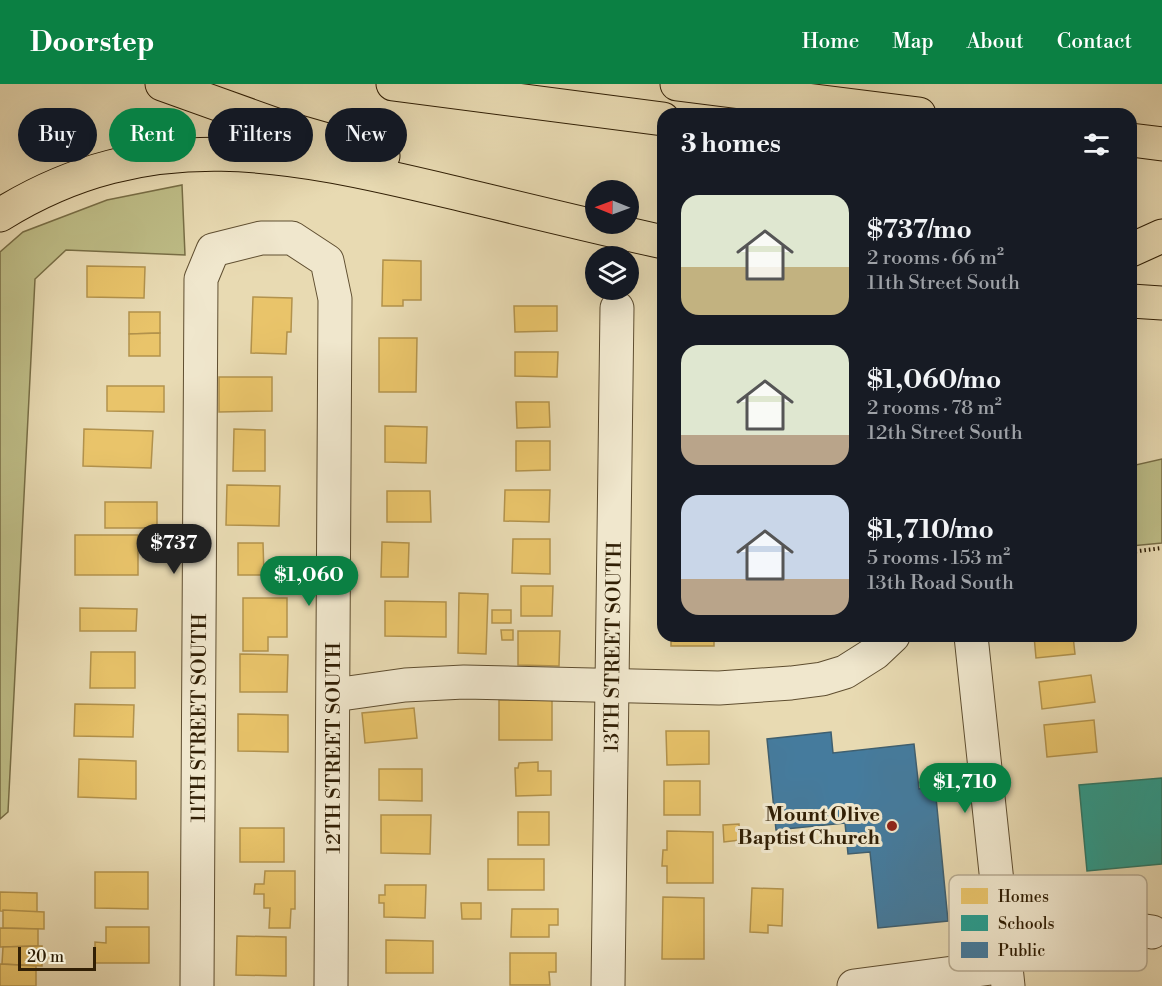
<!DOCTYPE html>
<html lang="en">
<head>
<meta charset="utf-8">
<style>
  :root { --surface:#171b24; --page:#242831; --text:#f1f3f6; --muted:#9ea1a6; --accent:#0b8043 }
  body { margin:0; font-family:"Libre Bodoni",serif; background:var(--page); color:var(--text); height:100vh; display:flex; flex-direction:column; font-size:22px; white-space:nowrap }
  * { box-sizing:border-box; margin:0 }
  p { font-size:20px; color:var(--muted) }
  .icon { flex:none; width:33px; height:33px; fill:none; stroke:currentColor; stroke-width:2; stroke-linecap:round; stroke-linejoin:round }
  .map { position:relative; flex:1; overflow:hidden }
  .details { position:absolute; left:657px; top:24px; width:480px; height:534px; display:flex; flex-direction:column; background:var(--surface); border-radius:18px; box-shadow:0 6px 24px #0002 }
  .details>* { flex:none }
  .guide { position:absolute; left:18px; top:24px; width:549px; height:54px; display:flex; gap:12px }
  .needle { width:39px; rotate:271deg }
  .fabs { position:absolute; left:585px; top:96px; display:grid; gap:12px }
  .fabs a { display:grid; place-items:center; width:54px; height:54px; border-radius:50%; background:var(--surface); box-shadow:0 6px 24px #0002; font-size:30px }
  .scale { position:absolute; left:18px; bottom:15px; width:78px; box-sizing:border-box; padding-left:6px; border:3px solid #311f05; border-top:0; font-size:16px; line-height:21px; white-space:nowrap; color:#311f05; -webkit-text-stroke:4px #f0e7cd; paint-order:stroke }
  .price { position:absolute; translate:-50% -51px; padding:0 14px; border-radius:21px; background:var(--accent); color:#fff; font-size:20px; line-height:39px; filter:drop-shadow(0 2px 3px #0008) }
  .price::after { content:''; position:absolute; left:50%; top:36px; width:18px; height:14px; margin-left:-9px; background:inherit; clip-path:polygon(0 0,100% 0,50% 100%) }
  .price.selected { background:#222; color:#fff }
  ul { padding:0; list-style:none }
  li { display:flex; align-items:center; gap:18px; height:150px; padding:0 24px }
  li span { display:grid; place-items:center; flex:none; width:168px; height:120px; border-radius:18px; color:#555 }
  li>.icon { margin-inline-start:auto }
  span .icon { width:72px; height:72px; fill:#fffc; stroke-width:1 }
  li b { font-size:26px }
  h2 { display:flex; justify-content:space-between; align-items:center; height:72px; padding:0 24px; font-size:26px }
  .chip { padding:0 21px; border-radius:27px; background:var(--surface); box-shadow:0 6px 24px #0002; font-size:21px; line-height:54px }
  .chip.selected { background:var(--accent); color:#fff }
  header { display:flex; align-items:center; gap:36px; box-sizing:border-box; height:84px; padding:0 30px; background:var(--accent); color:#fff }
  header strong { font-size:28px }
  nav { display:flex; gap:33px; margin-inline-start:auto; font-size:21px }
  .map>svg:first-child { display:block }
  .green { fill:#bebd87; stroke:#786e46; stroke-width:1.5 }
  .homes { fill:#e9c46a; stroke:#b2924c; stroke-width:1.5 }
  .schools { fill:#2a9d8f; stroke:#2c7766; stroke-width:1.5 }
  .public { fill:#457b9d; stroke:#3f5f6f; stroke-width:1.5 }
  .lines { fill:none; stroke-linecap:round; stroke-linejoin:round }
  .minor-casing { stroke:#5f4e30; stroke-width:35 }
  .highway-casing { stroke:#311f05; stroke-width:35 }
  .path { stroke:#311f05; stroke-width:4; stroke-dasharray:1.5 3; stroke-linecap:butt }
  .minor { stroke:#f0e7cd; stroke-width:33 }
  .highway { stroke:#e8dab2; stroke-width:33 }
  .poi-dot { fill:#8f2418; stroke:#f0e7cd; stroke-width:2 }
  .labels { text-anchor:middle; stroke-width:6; stroke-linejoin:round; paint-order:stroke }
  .street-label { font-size:20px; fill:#311f05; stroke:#f0e7cd }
  .poi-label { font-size:20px; font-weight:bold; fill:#311f05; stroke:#f0e7cd; text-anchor:end }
  .key { fill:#f0e7cd; stroke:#b7ab91; stroke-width:1.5 }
  .key-label { font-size:16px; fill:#311f05 }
</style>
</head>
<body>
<header>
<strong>Doorstep</strong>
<nav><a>Home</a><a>Map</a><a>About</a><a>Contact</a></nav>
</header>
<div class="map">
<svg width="1162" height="902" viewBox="0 0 1162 902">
  <rect width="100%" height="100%" fill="#e8dab2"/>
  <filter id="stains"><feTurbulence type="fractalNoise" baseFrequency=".00333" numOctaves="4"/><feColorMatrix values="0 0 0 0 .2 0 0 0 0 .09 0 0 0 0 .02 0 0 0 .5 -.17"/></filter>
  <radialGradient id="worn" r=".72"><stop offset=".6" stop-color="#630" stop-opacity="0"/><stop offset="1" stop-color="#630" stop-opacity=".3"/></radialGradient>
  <g class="green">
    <polygon points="182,101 185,171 66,166 35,195 8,728 0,735 0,168 23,148 107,116"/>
    <polygon points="1162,375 1162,459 1131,462 1131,382"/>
  </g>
  <g class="homes">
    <polygon points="383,176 421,177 421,216 403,216 403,222 382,222"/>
    <polygon points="87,182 145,183 144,214 87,213"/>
    <polygon points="253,213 292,214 291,248 287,248 286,270 251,269"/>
    <polygon points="514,222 557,222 557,247 515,248"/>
    <polygon points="129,228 160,228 160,249 129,250"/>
    <polygon points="160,249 160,272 129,272 129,250"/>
    <polygon points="379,254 417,254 416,308 379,308"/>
    <polygon points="515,268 558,268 557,293 515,292"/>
    <polygon points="219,293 272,293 272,327 219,328"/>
    <polygon points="107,302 164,302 164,328 107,327"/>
    <polygon points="516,318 549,318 550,343 517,344"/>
    <polygon points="385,342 427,343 426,379 385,378"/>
    <polygon points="84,345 153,347 151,384 83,382"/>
    <polygon points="234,345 265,346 265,387 233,387"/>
    <polygon points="516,357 550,357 550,386 516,387"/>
    <polygon points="227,401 280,402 279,442 226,441"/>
    <polygon points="505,406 550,406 549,438 504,437"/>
    <polygon points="387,407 430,407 431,438 387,438"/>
    <rect x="105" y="418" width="52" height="26"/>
    <rect x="75" y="451" width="63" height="40"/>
    <polygon points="513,455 550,455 550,490 512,489"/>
    <polygon points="382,458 409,459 408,493 381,493"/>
    <polygon points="238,459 263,459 264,491 238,491"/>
    <polygon points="521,502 553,502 552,532 521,532"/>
    <polygon points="459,509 488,510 486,570 458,569"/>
    <polygon points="243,514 287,514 287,553 268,553 268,567 243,567"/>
    <polygon points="385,517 446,518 446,553 385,552"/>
    <polygon points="80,524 137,525 136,547 80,547"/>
    <rect x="492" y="526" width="19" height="13"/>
    <polygon points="501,546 513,546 513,556 502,556"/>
    <polygon points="518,547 560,547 559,582 518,581"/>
    <rect x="671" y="552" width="43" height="10"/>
    <polygon points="1034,552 1073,552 1075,570 1036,574"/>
    <polygon points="91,568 135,568 135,604 90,604"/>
    <polygon points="240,570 288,571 287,608 240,608"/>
    <polygon points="1091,591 1095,618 1042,625 1039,598"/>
    <polygon points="552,615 552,656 499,656 499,616"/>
    <polygon points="75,620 134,621 133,653 74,652"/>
    <polygon points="414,624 417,654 365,659 362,629"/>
    <polygon points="238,630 288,631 288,668 238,667"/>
    <polygon points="1094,636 1097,668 1047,673 1044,641"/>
    <polygon points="666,647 709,647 709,680 667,681"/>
    <polygon points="79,675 136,677 136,715 78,713"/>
    <polygon points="538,678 538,687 551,687 551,711 516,712 515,684 518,684 519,679"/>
    <polygon points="379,685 422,685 422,717 379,716"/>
    <rect x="664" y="697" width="36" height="34"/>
    <rect x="518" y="728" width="31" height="33"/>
    <polygon points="381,731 431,731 430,770 381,769"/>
    <polygon points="739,740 740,756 724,758 723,741"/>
    <rect x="240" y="744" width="44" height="34"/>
    <polygon points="667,747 713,748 713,799 667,799 667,782 662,782 663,766 667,766"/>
    <rect x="488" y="775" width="56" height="31"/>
    <polygon points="265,787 295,787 295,825 291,825 290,844 269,844 270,824 264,824 264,810 254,810 255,800 264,800"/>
    <polygon points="95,788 148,788 148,825 95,824"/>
    <polygon points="385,801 426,801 425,834 384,833 384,819 379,819 379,811 385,811"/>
    <polygon points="752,804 783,805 782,842 768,841 768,849 750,848"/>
    <polygon points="0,808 37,809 37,828 0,827"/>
    <polygon points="663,813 704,814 704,875 662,875"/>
    <polygon points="461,819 481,819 481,835 462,835"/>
    <polygon points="512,825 558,825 558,841 549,841 549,853 511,853"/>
    <polygon points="3,826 44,828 44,845 3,844"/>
    <polygon points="106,843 149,843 149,879 95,879 95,858 106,859"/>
    <polygon points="0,844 38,845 38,862 0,863"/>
    <polygon points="237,852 286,853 286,892 236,891"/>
    <polygon points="386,856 433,857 433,889 386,889"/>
    <polygon points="38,862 42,862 42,882 2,880 3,863"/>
    <polygon points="510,869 556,869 556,888 549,888 550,901 510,901"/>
    <polygon points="0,880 36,882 36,902 0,902"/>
  </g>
  <polygon class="schools" points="1162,694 1162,780 1087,787 1079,701"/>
  <polygon class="public" points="831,648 833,669 914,660 919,705 935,703 948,837 878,844 870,768 848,770 845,739 776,746 767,655"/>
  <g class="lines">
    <g class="minor-casing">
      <g id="minor">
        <polyline points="971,552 1008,902"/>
        <polyline points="334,611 405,601 464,598 719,604 791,599 822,595 845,588 875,569 893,552"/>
        <polyline points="1002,836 1099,840 1152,848"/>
        <path id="s1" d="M 197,902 L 201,195 L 213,166 L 261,154 L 292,154 L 327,177 L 335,215 L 331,902"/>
        <path id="s2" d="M 608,902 L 617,224"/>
        <polyline points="854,902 1006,882"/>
      </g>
    </g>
    <g class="highway-casing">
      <g id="highway">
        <polyline points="162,0 282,43 383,72"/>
        <polyline points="393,0 663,35"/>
        <polyline points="677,0 919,30"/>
        <polyline points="1131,56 1162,60"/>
        <path d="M 0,131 C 149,38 291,70 451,108 C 522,125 592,142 663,158"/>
        <polyline points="1131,166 1162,152"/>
        <polyline points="1131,217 1162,219"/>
      </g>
    </g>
    <polyline class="path" points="1131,468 1162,464"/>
    <use href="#minor" class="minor"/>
    <use href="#highway" class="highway"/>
  </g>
  <circle class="poi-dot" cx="892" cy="742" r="6"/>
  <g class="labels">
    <g class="street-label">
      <text dy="7" stroke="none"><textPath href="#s2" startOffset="339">13TH STREET SOUTH</textPath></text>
      <text dy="7" stroke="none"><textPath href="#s1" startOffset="268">11TH STREET SOUTH</textPath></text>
      <text transform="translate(333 664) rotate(-90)" y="7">12TH STREET SOUTH</text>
    </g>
    <g class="poi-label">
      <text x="880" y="737">Mount Olive<tspan x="880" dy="23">Baptist Church</tspan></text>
    </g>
  </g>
  <rect x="949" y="791" width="198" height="96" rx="9" class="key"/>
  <rect x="961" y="804" width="27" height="16" fill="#e9c46a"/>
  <rect x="961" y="831" width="27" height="16" fill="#2a9d8f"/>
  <rect x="961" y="858" width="27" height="16" fill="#457b9d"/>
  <g class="key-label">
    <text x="998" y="818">Homes</text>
    <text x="998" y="845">Schools</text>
    <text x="998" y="872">Public</text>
  </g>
  <rect width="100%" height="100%" filter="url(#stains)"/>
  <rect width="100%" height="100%" fill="url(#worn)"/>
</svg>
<div class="fabs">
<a><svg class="needle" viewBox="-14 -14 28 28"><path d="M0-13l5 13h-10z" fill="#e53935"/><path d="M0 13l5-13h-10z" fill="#9ea1a6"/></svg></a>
<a><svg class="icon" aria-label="layers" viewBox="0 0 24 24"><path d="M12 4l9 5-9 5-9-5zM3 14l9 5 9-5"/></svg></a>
</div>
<div class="scale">20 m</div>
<b class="price selected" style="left:174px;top:491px">$737</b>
<b class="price" style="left:309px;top:523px">$1,060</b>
<b class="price" style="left:965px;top:730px">$1,710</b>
<div class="guide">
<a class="chip">Buy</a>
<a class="chip selected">Rent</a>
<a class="chip">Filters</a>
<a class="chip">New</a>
</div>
<section class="details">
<h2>3 homes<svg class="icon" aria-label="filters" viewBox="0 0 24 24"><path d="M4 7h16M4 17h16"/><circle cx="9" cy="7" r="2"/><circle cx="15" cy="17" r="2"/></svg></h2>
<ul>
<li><span style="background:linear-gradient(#dfe7d0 60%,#c2b280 0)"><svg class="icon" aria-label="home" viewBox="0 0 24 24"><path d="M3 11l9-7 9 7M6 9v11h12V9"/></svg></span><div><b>$737/mo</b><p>2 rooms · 66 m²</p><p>11th Street South</p></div></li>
<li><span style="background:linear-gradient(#dfe7d0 75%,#b9a48a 0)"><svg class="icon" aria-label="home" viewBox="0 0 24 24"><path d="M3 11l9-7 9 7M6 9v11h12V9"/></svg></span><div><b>$1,060/mo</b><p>2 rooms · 78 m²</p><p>12th Street South</p></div></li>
<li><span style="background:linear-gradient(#c9d6e8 70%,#b9a48a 0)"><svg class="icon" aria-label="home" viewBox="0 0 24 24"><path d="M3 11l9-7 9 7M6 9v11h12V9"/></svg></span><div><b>$1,710/mo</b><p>5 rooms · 153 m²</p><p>13th Road South</p></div></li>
</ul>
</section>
</div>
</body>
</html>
